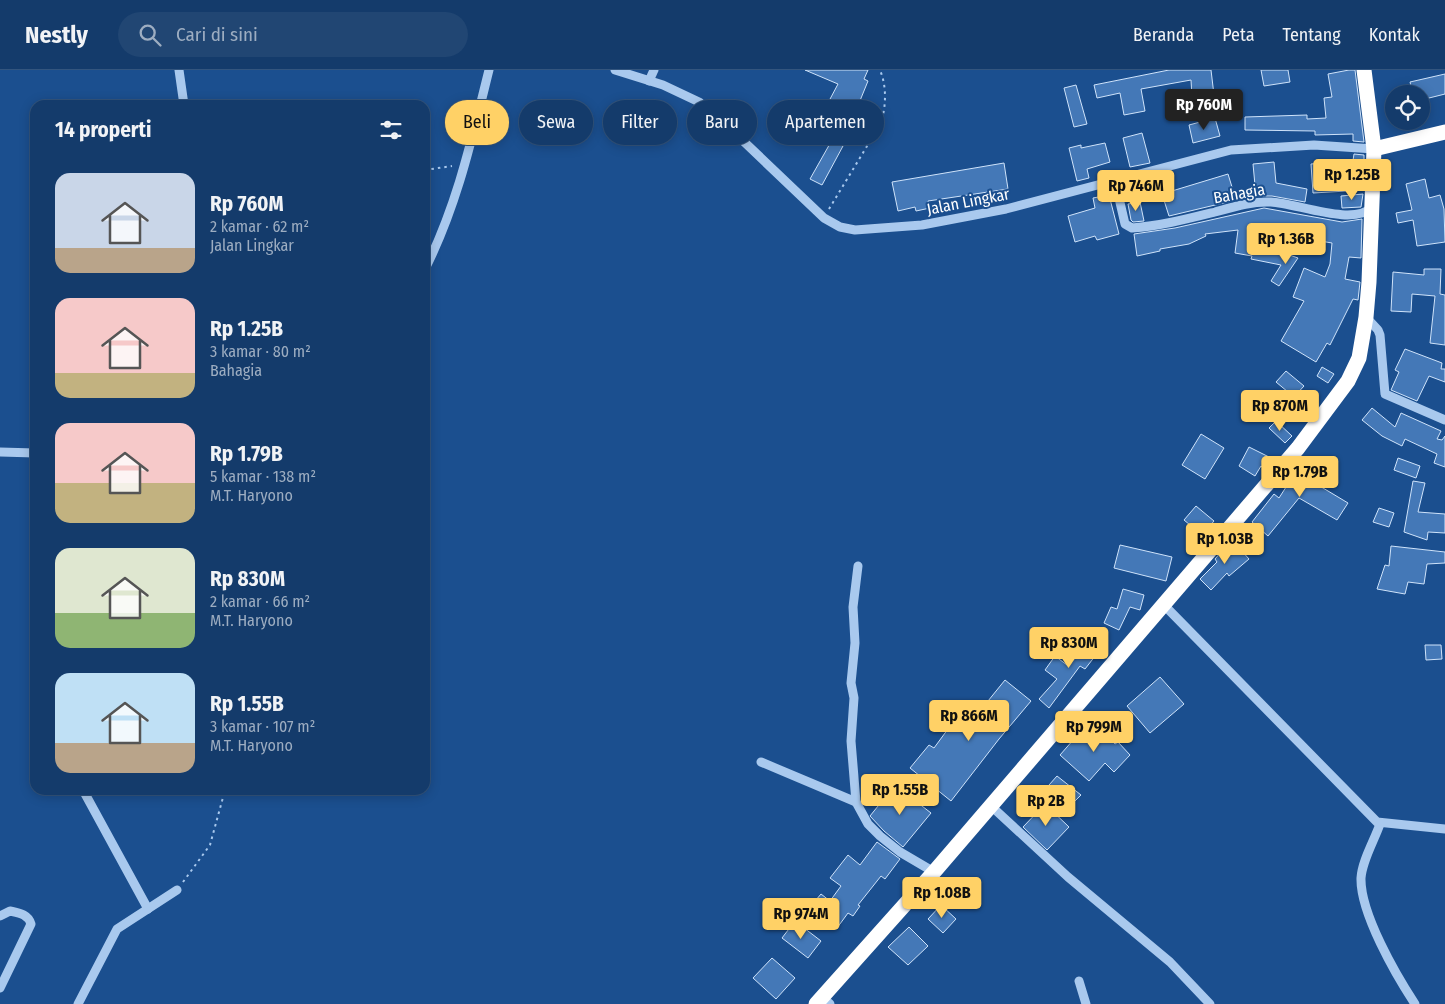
<!DOCTYPE html>
<html lang="id">
<head>
<meta charset="utf-8">
<style>
  :root { --surface:#143b6b; --page:#214673; --text:#f1f3f6; --muted:#9dadc1; --line:#33557e; --accent:#ffd166 }
  body { margin:0; font-family:"Fira Sans Condensed",sans-serif; background:var(--page); color:var(--text); height:100vh; display:flex; flex-direction:column; font-size:19px; white-space:nowrap }
  * { box-sizing:border-box; margin:0 }
  p { font-size:16px; color:var(--muted) }
  .icon { flex:none; width:28px; height:28px; fill:none; stroke:currentColor; stroke-width:2; stroke-linecap:round; stroke-linejoin:round }
  .map { position:relative; flex:1; overflow:hidden }
  .drawer { position:absolute; left:30px; top:30px; width:400px; height:695px; display:flex; flex-direction:column; background:var(--surface); border-radius:15px; box-shadow:0 2px 12px #0003,0 0 0 1px var(--line) }
  .drawer>* { flex:none }
  .guide { position:absolute; left:445px; top:30px; width:475px; height:45px; display:flex; gap:10px }
  .fabs { position:absolute; left:1385px; top:15px; display:grid; gap:10px }
  .fabs a { display:grid; place-items:center; width:45px; height:45px; border-radius:50%; background:var(--surface); box-shadow:0 2px 12px #0003,0 0 0 1px var(--line); font-size:25px }
  .price { position:absolute; translate:-50% -42px; padding:0 11px; border-radius:5px; background:var(--accent); color:#111; font-size:16px; line-height:32px; filter:drop-shadow(0 1px 2px #0008) }
  .price::after { content:''; position:absolute; left:50%; top:30px; width:15px; height:11px; margin-left:-8px; background:inherit; clip-path:polygon(0 0,100% 0,50% 100%) }
  .price.current { background:#222; color:#fff }
  ul { padding:0; list-style:none }
  li { display:flex; align-items:center; gap:15px; height:125px; padding:0 25px }
  li span { display:grid; place-items:center; flex:none; width:140px; height:100px; border-radius:15px; color:#555 }
  li>.icon { margin-inline-start:auto }
  span .icon { width:60px; height:60px; fill:#fffc; stroke-width:1 }
  li b { font-size:21px }
  h2 { display:flex; justify-content:space-between; align-items:center; height:60px; padding:0 25px; font-size:21px }
  .pill { padding:0 18px; border-radius:22px; background:var(--surface); box-shadow:0 2px 12px #0003,0 0 0 1px var(--line); font-size:18px; line-height:45px }
  .pill.current { background:var(--accent); color:#111 }
  header { display:flex; align-items:center; gap:30px; box-sizing:border-box; height:70px; padding:0 25px; background:var(--surface); border-bottom:1px solid var(--line) }
  header strong { font-size:24px }
  nav { display:flex; gap:28px; margin-inline-start:auto; font-size:18px }
  .search { width:350px; height:45px; background:var(--page); display:flex; align-items:center; gap:12px; box-sizing:border-box; padding:0 18px; border-radius:28px; color:var(--muted); font-size:19px }
  .map>svg:first-child { display:block }
  .building { fill:#4478b7; stroke:#cfe3fa }
  .lines { fill:none; stroke-linecap:round; stroke-linejoin:round }
  .path { stroke:#a9c9ee; stroke-width:2; stroke-dasharray:2.5 4; stroke-linecap:butt }
  .minor { stroke:#a9c9ee; stroke-width:9 }
  .highway { stroke:#fff; stroke-width:15 }
  .labels { text-anchor:middle; stroke-width:4; stroke-linejoin:round; paint-order:stroke }
  .street-label { font-size:16px; fill:#fff; stroke:#1b4f8f }
</style>
</head>
<body>
<header>
<strong>Nestly</strong>
<div class="search"><svg class="icon" aria-label="search" viewBox="0 0 24 24"><circle cx="10" cy="10" r="6"/><path d="M15 15l6 6"/></svg>Cari di sini</div>
<nav><a>Beranda</a><a>Peta</a><a>Tentang</a><a>Kontak</a></nav>
</header>
<div class="map">
<svg width="1445" height="934" viewBox="0 0 1445 934">
  <rect width="100%" height="100%" fill="#1b4f8f"/>
  <g class="building">
    <polygon points="805,0 868,0 864,9 868,11 857,38 861,40 851,61 820,48 838,14"/>
    <polygon points="1169,0 1211,0 1214,25 1192,27 1191,10 1141,19 1145,41 1124,45 1120,23 1097,28 1094,15"/>
    <polygon points="1261,0 1288,0 1290,12 1264,16"/>
    <polygon points="1349,0 1355,0 1364,72 1353,71 1353,64 1315,65 1315,61 1245,60 1245,47 1307,45 1307,49 1326,48 1324,28 1332,27 1328,4"/>
    <polygon points="1445,4 1445,24 1421,30 1421,24 1413,24 1410,12"/>
    <polygon points="1076,15 1087,54 1074,57 1064,18"/>
    <polygon points="1215,48 1220,66 1193,73 1189,55"/>
    <polygon points="1142,63 1150,93 1130,97 1123,68"/>
    <polygon points="832,70 843,76 822,115 810,109"/>
    <polygon points="1105,73 1110,92 1087,99 1089,108 1077,111 1069,78 1081,75 1081,78"/>
    <polygon points="1354,84 1364,85 1364,97 1352,97"/>
    <polygon points="1345,91 1347,121 1313,123 1311,94"/>
    <polygon points="1274,92 1276,113 1307,119 1305,132 1272,126 1256,126 1253,94"/>
    <polygon points="1004,93 1008,119 928,131 930,138 916,141 915,137 898,141 892,112"/>
    <polygon points="1228,104 1236,130 1169,146 1162,124"/>
    <polygon points="1425,109 1429,128 1440,125 1444,139 1445,172 1417,176 1413,150 1398,153 1396,143 1412,140 1406,114"/>
    <polygon points="1363,124 1361,137 1342,138 1341,126"/>
    <polygon points="1109,125 1119,164 1097,170 1095,166 1075,172 1068,146 1095,138 1093,128"/>
    <polygon points="1140,132 1144,151 1133,152 1131,150 1128,134"/>
    <polygon points="1264,138 1342,152 1362,149 1361,188 1349,187 1345,209 1360,212 1358,230 1353,229 1330,275 1327,273 1316,292 1281,271 1304,231 1293,227 1304,198 1325,207 1330,194 1332,173 1285,165 1281,182 1298,188 1279,216 1271,211 1281,195 1251,189 1252,186 1235,183 1238,160 1205,164 1206,166 1189,174 1160,179 1160,181 1137,186 1134,164 1175,158"/>
    <polygon points="1424,199 1441,199 1440,224 1445,225 1445,275 1430,273 1435,226 1412,224 1411,242 1391,241 1393,202 1424,205"/>
    <polygon points="1405,279 1442,293 1441,299 1445,299 1445,312 1429,306 1417,331 1391,320 1399,302 1395,300"/>
    <polygon points="1322,297 1334,304 1328,313 1317,306"/>
    <polygon points="1286,301 1304,316 1294,327 1276,312"/>
    <polygon points="1372,338 1395,357 1401,343 1441,361 1437,369 1442,370 1445,366 1445,397 1434,393 1437,384 1405,369 1402,376 1382,366 1362,350"/>
    <polygon points="1276,351 1292,366 1285,373 1269,358"/>
    <polygon points="1201,364 1224,378 1205,409 1182,395"/>
    <polygon points="1249,377 1269,387 1263,398 1261,396 1255,406 1239,396"/>
    <polygon points="1398,388 1420,396 1416,408 1394,400"/>
    <polygon points="1304,389 1326,403 1318,415 1348,433 1337,450 1299,428 1268,466 1252,452 1274,424 1279,428"/>
    <polygon points="1413,411 1425,413 1418,442 1445,444 1445,463 1428,462 1427,470 1404,462"/>
    <polygon points="1196,436 1214,451 1202,465 1184,450"/>
    <polygon points="1379,438 1394,443 1389,457 1373,452"/>
    <polygon points="1233,471 1249,489 1229,506 1227,503 1211,520 1200,509 1217,492 1215,489 1222,481"/>
    <polygon points="1120,475 1172,487 1166,511 1114,498"/>
    <polygon points="1391,476 1445,482 1445,493 1427,494 1424,514 1408,512 1405,524 1377,519 1385,495 1389,496"/>
    <polygon points="1123,519 1144,525 1140,540 1130,537 1119,560 1104,553 1111,537 1117,539"/>
    <polygon points="1089,566 1103,576 1085,599 1080,596 1049,638 1039,629 1057,609 1045,600 1055,586 1067,595"/>
    <polygon points="1425,575 1441,575 1442,589 1426,590"/>
    <polygon points="1160,607 1184,634 1150,663 1127,636"/>
    <polygon points="1005,610 1031,631 999,669 951,731 910,698 929,675 934,678 959,644 971,652"/>
    <polygon points="1096,654 1115,674 1118,672 1130,685 1114,702 1105,693 1089,711 1060,685 1074,669 1077,672"/>
    <polygon points="1057,706 1081,725 1072,734 1049,715"/>
    <polygon points="895,715 931,743 903,777 884,761 870,746"/>
    <polygon points="1045,734 1069,757 1047,780 1023,757"/>
    <polygon points="877,772 900,789 885,809 881,806 858,835 860,836 853,846 848,843 837,858 810,837 821,824 830,831 841,816 830,808 848,785 860,795"/>
    <polygon points="941,835 956,849 943,863 928,849"/>
    <polygon points="795,851 821,871 808,888 782,868"/>
    <polygon points="909,857 928,876 908,895 888,877"/>
    <polygon points="772,888 795,908 776,929 753,908"/>
  </g>
  <g class="lines">
    <g class="path">
      <polyline points="425,100 452,96"/>
      <path d="M 829,139 L 881,53 C 886,36 887,17 880,0"/>
      <polyline points="183,812 210,775 225,720"/>
    </g>
    <g class="minor">
      <polyline points="179,0 184,35"/>
      <polyline points="615,0 663,15 699,32 739,67 824,148 840,157 855,160 922,155 1006,139 1231,80 1314,75 1374,79"/>
      <polyline points="649,11 654,0"/>
      <path d="M 1115,111 L 1125,154 L 1132,158 C 1160,156 1187,149 1215,142 C 1233,137 1252,131 1271,132 C 1296,133 1354,157 1372,137"/>
      <path d="M 425,199 C 457,136 472,68 489,0"/>
      <polyline points="1366,247 1378,260 1380,265 1385,324 1445,350"/>
      <polyline points="0,382 35,383"/>
      <polyline points="858,496 853,537 855,573 851,613 854,628 851,671 856,732 868,754 880,766 900,782 934,802"/>
      <polyline points="1163,534 1377,752 1445,759"/>
      <polyline points="761,692 856,732"/>
      <polyline points="83,720 148,839"/>
      <polyline points="990,735 1068,807 1170,892 1210,934"/>
      <path d="M 1380,754 C 1374,771 1362,791 1361,808 C 1360,843 1396,905 1415,934"/>
      <path d="M 0,846 L 10,841 C 19,843 28,844 31,854 L 0,918"/>
      <polyline points="1079,911 1086,934"/>
      <polyline points="822,927 830,934"/>
      <polyline points="78,934 117,859 177,820"/>
    </g>
    <g class="highway">
      <polyline points="1374,79 1445,62"/>
      <polyline points="816,934 934,802 1298,378 1348,311 1359,288 1366,247 1369,212 1374,79 1364,0"/>
    </g>
  </g>
  <g class="labels">
    <g class="street-label">
      <text transform="translate(1239 123) rotate(-10)" y="6">Bahagia</text>
      <text transform="translate(968 131) rotate(-11)" y="6">Jalan Lingkar</text>
    </g>
  </g>
</svg>
<div class="fabs">
<a><svg class="icon" aria-label="locate" viewBox="0 0 24 24"><circle cx="12" cy="12" r="6"/><path d="M12 2v4M12 18v4M2 12h4M18 12h4"/></svg></a>
</div>
<b class="price current" style="left:1204px;top:61px">Rp 760M</b>
<b class="price" style="left:1352px;top:131px">Rp 1.25B</b>
<b class="price" style="left:1136px;top:142px">Rp 746M</b>
<b class="price" style="left:1286px;top:195px">Rp 1.36B</b>
<b class="price" style="left:1280px;top:362px">Rp 870M</b>
<b class="price" style="left:1300px;top:428px">Rp 1.79B</b>
<b class="price" style="left:1225px;top:495px">Rp 1.03B</b>
<b class="price" style="left:1069px;top:599px">Rp 830M</b>
<b class="price" style="left:969px;top:672px">Rp 866M</b>
<b class="price" style="left:1094px;top:683px">Rp 799M</b>
<b class="price" style="left:900px;top:746px">Rp 1.55B</b>
<b class="price" style="left:1046px;top:757px">Rp 2B</b>
<b class="price" style="left:942px;top:849px">Rp 1.08B</b>
<b class="price" style="left:801px;top:870px">Rp 974M</b>
<div class="guide">
<a class="pill current">Beli</a>
<a class="pill">Sewa</a>
<a class="pill">Filter</a>
<a class="pill">Baru</a>
<a class="pill">Apartemen</a>
</div>
<section class="drawer">
<h2>14 properti<svg class="icon" aria-label="filters" viewBox="0 0 24 24"><path d="M4 7h16M4 17h16"/><circle cx="9" cy="7" r="2"/><circle cx="15" cy="17" r="2"/></svg></h2>
<ul>
<li><span style="background:linear-gradient(#c9d6e8 75%,#b9a48a 0)"><svg class="icon" aria-label="home" viewBox="0 0 24 24"><path d="M3 11l9-7 9 7M6 9v11h12V9"/></svg></span><div><b>Rp 760M</b><p>2 kamar · 62 m²</p><p>Jalan Lingkar</p></div></li>
<li><span style="background:linear-gradient(#f6c9c9 75%,#c2b280 0)"><svg class="icon" aria-label="home" viewBox="0 0 24 24"><path d="M3 11l9-7 9 7M6 9v11h12V9"/></svg></span><div><b>Rp 1.25B</b><p>3 kamar · 80 m²</p><p>Bahagia</p></div></li>
<li><span style="background:linear-gradient(#f6c9c9 60%,#c2b280 0)"><svg class="icon" aria-label="home" viewBox="0 0 24 24"><path d="M3 11l9-7 9 7M6 9v11h12V9"/></svg></span><div><b>Rp 1.79B</b><p>5 kamar · 138 m²</p><p>M.T. Haryono</p></div></li>
<li><span style="background:linear-gradient(#dfe7d0 65%,#8fb573 0)"><svg class="icon" aria-label="home" viewBox="0 0 24 24"><path d="M3 11l9-7 9 7M6 9v11h12V9"/></svg></span><div><b>Rp 830M</b><p>2 kamar · 66 m²</p><p>M.T. Haryono</p></div></li>
<li><span style="background:linear-gradient(#bfe0f5 70%,#b9a48a 0)"><svg class="icon" aria-label="home" viewBox="0 0 24 24"><path d="M3 11l9-7 9 7M6 9v11h12V9"/></svg></span><div><b>Rp 1.55B</b><p>3 kamar · 107 m²</p><p>M.T. Haryono</p></div></li>
</ul>
</section>
</div>
</body>
</html>
